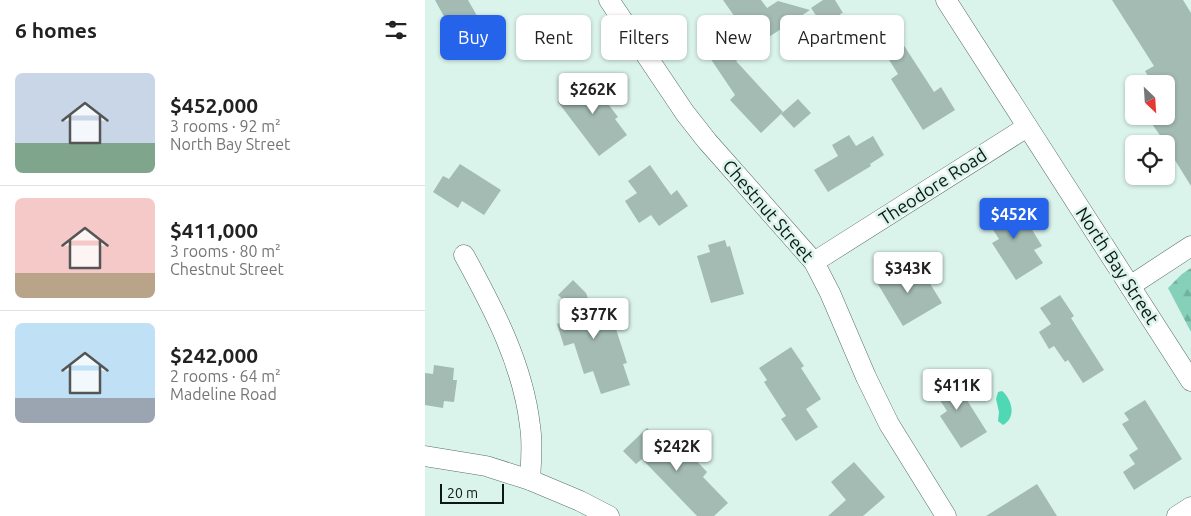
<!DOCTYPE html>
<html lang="en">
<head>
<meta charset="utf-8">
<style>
  :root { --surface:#fff; --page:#f6f6f6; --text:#222; --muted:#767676; --line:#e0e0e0; --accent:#2563eb }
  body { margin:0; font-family:Ubuntu,sans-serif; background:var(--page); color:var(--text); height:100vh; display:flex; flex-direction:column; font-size:19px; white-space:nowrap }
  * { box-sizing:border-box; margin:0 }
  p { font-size:16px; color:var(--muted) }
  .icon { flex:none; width:28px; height:28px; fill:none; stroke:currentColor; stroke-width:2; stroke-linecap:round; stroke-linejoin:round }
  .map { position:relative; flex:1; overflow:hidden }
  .panel { display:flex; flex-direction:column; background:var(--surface); width:425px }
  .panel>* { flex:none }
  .hud { position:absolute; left:15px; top:15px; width:475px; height:45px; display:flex; gap:10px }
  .needle { width:32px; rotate:155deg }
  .fabs { position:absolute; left:700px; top:75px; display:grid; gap:10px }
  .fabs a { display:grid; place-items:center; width:50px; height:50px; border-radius:8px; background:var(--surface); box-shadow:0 1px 4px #0004; font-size:25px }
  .scale { position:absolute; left:15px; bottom:12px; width:64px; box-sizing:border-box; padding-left:5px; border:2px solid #0e1714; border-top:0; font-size:14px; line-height:18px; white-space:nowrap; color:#0e1714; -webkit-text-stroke:4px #daf4eb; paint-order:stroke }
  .price { position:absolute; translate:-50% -42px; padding:0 11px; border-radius:5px; background:#fff; color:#222; font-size:16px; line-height:32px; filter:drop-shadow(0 1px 2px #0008) }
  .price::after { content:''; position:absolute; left:50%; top:30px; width:15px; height:11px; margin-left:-8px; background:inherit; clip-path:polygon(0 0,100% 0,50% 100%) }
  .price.selected { background:var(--accent); color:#fff }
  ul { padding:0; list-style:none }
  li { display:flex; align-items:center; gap:15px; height:125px; padding:0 15px }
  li+li { border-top:1px solid var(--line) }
  li span { display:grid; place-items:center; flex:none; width:140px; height:100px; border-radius:8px; color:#555 }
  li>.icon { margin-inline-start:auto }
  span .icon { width:60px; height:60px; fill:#fffc; stroke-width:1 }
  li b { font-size:21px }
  h2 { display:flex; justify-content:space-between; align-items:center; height:60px; padding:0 15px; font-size:21px }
  .tag { padding:0 18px; border-radius:8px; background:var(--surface); box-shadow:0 1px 4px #0004; font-size:18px; line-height:45px }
  .tag.selected { background:var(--accent); color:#fff }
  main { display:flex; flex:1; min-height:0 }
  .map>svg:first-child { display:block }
  .forest { fill:url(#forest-firs) }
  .water { fill:#50d7b4 }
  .building { fill:#a3bbb3 }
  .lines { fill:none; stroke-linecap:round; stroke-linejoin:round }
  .street-casing { stroke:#576e67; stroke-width:21 }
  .street { stroke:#fff; stroke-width:20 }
  .labels { text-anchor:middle; stroke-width:5; stroke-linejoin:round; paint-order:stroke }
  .street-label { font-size:18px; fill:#0e1714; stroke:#daf4eb }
</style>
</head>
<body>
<main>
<section class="panel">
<h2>6 homes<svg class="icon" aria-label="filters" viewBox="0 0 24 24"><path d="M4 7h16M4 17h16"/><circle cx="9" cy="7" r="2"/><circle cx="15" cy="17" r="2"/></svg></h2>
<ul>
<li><span style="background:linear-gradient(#c9d6e8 70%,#7fa58c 0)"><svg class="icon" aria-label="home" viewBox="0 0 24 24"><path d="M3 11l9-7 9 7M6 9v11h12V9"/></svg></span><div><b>$452,000</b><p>3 rooms · 92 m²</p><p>North Bay Street</p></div></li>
<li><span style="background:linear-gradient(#f6c9c9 75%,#b9a48a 0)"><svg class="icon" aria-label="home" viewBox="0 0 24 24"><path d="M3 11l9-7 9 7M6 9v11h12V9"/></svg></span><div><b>$411,000</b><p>3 rooms · 80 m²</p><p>Chestnut Street</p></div></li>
<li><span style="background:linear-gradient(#bfe0f5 75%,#9aa5b1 0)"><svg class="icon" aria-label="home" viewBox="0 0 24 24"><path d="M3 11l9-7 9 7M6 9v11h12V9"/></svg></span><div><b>$242,000</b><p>2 rooms · 64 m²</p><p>Madeline Road</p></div></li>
</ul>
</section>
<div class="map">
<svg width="766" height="516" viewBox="0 0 766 516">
  <defs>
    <pattern id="forest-firs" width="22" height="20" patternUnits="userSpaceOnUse" patternTransform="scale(1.25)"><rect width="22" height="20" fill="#86cfb8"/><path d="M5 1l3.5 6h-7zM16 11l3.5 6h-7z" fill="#72b19d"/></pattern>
  </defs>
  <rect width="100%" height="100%" fill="#daf4eb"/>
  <polygon class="forest" points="766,268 766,332 743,288 757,274"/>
  <path class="water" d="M 577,391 C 587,399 592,418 578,425 L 573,421 L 574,412 L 571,399 L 573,392 Z"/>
  <g class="building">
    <polygon points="10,0 43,0 60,30 34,44"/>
    <polygon points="298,0 336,0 342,8 353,1 385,10 333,44 334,46 311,61 358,112 336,133 305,100 310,95 279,49 299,36 295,31 312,20"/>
    <polygon points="398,0 410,0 418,13 415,14 422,25 407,35 400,24 398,26 386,8"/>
    <polygon points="687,0 758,0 766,13 766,186 748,157 741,161 741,144 725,121 733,116 741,116 741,84 728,84 720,71 729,66"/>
    <polygon points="478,44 509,92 516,87 530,110 498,130 466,79 473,74 461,55"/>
    <polygon points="168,75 184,96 180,100 193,117 190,119 202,135 174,156 133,102"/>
    <polygon points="373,99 386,113 369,128 356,114"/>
    <polygon points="424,135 431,146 448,136 459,155 445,164 446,166 403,192 389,170 413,156 407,145"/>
    <polygon points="35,164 76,190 59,215 37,201 33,208 8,192 18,176 24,179"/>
    <polygon points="225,165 246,195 252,190 263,206 234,226 226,215 214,223 200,201 212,193 203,181"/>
    <polygon points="579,200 591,220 598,215 617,246 609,250 618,263 591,280 567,243 574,239 558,214"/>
    <polygon points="300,240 302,247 305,246 319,294 286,303 272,256 285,252 283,245"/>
    <polygon points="481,263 490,277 498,272 517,303 478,326 451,281"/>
    <polygon points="148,280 161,293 165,304 178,300 186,326 190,326 202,363 198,364 205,385 176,394 168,371 159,374 149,343 139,346 132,324 156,317 133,295"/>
    <polygon points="635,295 649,316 646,318 679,370 658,383 643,360 640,362 629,346 624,349 614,332 626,324 615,308"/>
    <polygon points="366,347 379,366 376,368 396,399 381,409 393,427 371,441 356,419 361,416 339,382 342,380 334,368"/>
    <polygon points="9,365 29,368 28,380 32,380 29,402 19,401 18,408 0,405 0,373 8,374"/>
    <polygon points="523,370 562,432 536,448 515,416 522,411 504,383"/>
    <polygon points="720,400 757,459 709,490 698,472 710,464 704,455 713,449 697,424 704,420 699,413"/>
    <polygon points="222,428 236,442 245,433 282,472 278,477 303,503 289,516 272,516 217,459 211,464 198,451"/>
    <polygon points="429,462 460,497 438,516 403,516 421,500 406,482"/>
    <polygon points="612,484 632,516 561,516"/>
  </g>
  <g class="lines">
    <g class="street-casing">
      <g id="street">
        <polyline points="184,0 260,113 282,141 389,262 405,293 441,377 464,424 521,516"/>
        <polyline points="521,0 766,381"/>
        <path d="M 39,255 C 68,308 98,364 105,426 C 108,444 106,462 105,480"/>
        <polyline points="389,262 602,127"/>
        <polyline points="705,286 766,246"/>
        <polyline points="0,456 61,466 105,480 155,501 184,516"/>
        <polyline points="752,516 766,507"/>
      </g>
    </g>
    <use href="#street" class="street"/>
  </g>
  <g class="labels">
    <g class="street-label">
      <text transform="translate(508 187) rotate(-33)" y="6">Theodore Road</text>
      <text transform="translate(343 211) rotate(49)" y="6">Chestnut Street</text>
      <text transform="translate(692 266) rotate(57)" y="6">North Bay Street</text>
    </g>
  </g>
</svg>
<div class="fabs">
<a><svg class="needle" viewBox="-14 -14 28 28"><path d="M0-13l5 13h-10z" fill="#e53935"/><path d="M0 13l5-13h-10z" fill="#767676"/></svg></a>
<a><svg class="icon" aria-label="locate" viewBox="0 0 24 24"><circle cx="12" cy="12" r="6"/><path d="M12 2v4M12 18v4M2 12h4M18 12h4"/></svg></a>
</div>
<div class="scale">20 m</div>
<b class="price" style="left:168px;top:115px">$262K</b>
<b class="price selected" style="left:589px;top:240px">$452K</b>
<b class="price" style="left:483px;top:294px">$343K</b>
<b class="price" style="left:169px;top:340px">$377K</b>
<b class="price" style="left:532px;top:411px">$411K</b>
<b class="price" style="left:252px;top:472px">$242K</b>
<div class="hud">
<a class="tag selected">Buy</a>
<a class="tag">Rent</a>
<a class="tag">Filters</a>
<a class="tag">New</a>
<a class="tag">Apartment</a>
</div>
</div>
</main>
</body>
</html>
